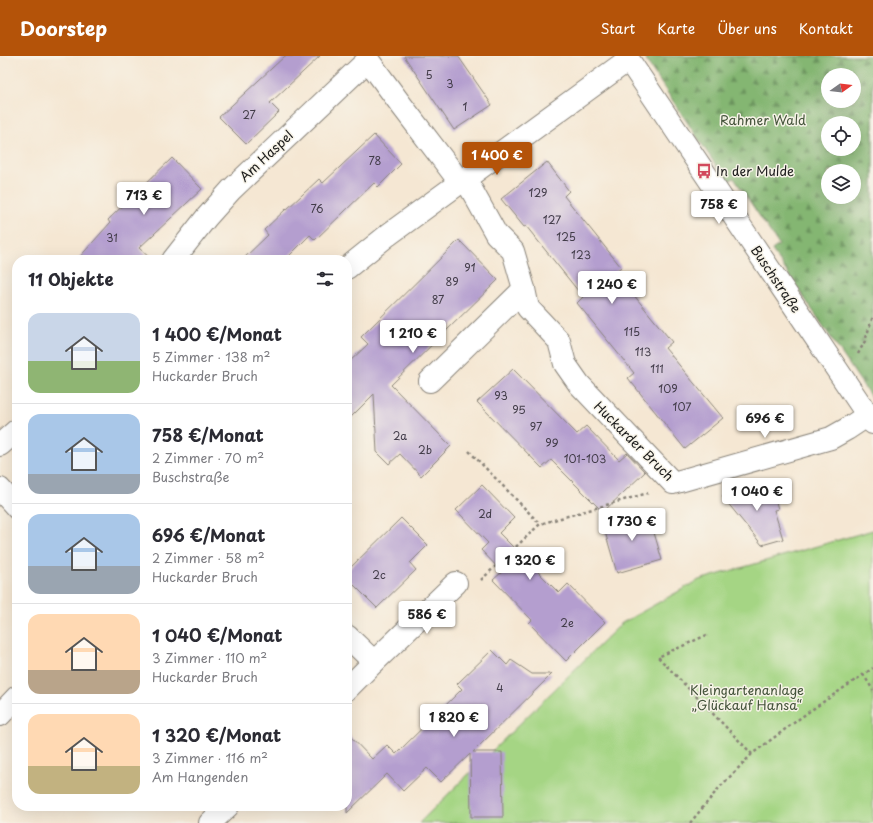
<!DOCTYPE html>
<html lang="de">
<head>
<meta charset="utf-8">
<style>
  :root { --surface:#fff; --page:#f7f7f7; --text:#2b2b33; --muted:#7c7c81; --line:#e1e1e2; --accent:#b45309 }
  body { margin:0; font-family:"Playpen Sans",sans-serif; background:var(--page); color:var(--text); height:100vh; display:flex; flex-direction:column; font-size:15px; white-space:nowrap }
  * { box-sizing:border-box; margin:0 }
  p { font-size:13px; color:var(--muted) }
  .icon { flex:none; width:22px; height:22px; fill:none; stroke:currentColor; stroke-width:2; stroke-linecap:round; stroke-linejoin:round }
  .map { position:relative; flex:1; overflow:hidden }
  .sheet { position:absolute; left:12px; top:199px; width:340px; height:556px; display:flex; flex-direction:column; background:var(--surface); border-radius:16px; box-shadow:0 4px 16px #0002 }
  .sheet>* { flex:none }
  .needle { width:26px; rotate:76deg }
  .buttons { position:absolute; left:821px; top:12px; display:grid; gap:8px }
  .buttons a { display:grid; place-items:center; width:40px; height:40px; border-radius:50%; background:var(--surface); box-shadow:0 4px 16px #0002; font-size:20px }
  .price { position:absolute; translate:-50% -34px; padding:0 9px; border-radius:4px; background:#fff; color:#222; font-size:13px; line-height:26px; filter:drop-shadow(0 1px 2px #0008) }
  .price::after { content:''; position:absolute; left:50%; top:24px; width:12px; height:9px; margin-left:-6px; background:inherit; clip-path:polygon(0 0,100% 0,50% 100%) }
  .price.on { background:var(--accent); color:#fff }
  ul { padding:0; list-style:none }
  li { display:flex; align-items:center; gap:12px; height:100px; padding:0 16px }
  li+li { border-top:1px solid var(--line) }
  li span { display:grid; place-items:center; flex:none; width:112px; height:80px; border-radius:12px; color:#555 }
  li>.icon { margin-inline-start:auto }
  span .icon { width:48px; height:48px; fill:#fffc; stroke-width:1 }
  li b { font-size:17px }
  h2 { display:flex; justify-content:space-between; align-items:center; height:48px; padding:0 16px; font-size:17px }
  header { display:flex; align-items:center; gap:24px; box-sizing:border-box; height:56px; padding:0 20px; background:var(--accent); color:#fff }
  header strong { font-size:19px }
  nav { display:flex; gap:22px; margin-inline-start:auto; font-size:14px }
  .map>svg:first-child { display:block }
  .green { fill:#a5d584; stroke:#607850 }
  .forest { fill:url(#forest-firs); stroke:#506947; fill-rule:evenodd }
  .building { fill:#b49ecf }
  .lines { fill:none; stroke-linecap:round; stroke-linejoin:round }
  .minor-casing { stroke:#888278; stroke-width:24 }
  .path { stroke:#888278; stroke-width:2.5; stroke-dasharray:3 3; stroke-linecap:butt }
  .minor { stroke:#fff; stroke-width:22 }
  .labels { text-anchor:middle; stroke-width:3; stroke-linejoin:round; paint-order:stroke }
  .number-label { font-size:11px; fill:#423c49 }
  .park-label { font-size:13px; fill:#45543b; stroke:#f7f3e8 }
  .street-label { font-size:13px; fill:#1c1c1c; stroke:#f7f3e8 }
  .poi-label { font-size:13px; fill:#1c1c1c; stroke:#f7f3e8; text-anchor:start }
</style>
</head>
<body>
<header>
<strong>Doorstep</strong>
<nav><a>Start</a><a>Karte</a><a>Über uns</a><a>Kontakt</a></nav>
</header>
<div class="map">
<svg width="873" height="767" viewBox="0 0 873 767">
  <defs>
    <pattern id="forest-firs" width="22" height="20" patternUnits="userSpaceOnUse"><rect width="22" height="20" fill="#84b672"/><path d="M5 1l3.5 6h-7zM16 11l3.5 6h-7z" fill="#6b935d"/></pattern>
  </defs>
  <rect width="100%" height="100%" fill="#f7f3e8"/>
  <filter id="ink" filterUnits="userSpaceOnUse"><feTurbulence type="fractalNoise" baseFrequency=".025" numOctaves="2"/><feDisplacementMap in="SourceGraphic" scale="8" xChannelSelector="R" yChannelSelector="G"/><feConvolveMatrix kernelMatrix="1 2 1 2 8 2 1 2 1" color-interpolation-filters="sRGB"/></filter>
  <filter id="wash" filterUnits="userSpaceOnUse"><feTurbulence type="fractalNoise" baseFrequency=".012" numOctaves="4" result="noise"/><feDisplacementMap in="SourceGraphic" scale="16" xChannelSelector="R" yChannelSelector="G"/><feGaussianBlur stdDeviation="0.9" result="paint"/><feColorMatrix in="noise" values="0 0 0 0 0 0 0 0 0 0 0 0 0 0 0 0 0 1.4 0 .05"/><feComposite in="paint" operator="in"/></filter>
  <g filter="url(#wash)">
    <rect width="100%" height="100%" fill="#f5e7d3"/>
    <polygon class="green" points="873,474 873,767 419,767 622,567 699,524"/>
    <path class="forest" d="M 643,0 L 873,0 L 873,344 L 772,194 L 779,189 L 734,122 L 727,126 ZM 828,19 L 854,19 L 854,45 L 828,45 ZM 828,67 L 854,67 L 854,93 L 828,93 ZM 828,115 L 854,115 L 854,141 L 828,141 Z"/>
    <g id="blocks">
      <g class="building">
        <polygon points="285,0 320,0 270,47 279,56 246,88 219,61"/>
        <polygon points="404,0 458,0 492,49 454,74"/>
        <polygon points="374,79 401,108 378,131 374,127 315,184 310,179 285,204 242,204 268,179 264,174 286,153 286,154 319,123 323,127"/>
        <polygon points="172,102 202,133 139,192 152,204 77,204 110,167 108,164"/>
        <polygon points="547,106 569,135 564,140 621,211 615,216 672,286 665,292 723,362 685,393 628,322 634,317 577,247 583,241 526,170 524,171 501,143"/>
        <polygon points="459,184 498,224 391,329 451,390 421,420 400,398 389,408 377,396 374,338 347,365 347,308 368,288 361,281"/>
        <polygon points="513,313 577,378 586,370 619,404 627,397 645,416 603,456 551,404 542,412 477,346"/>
        <polygon points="770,426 778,453 774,454 783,483 762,489 722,440"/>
        <polygon points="482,429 514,462 499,477 559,537 568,528 605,566 566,605 529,567 532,564 493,524 502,516 481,494 488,487 456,454"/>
        <polygon points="648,456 662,504 617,517 603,469"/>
        <polygon points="401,462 428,489 410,507 416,514 377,552 347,522 347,515"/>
        <polygon points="492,594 507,609 511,604 532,618 552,618 473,696 502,696 503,761 471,761 470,698 441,726 427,712 403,735 387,718 347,757 347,677 372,703 387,689 396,698 462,633 457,628"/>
      </g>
    </g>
  </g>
  <g filter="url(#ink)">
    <use href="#blocks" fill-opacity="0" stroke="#888278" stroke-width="1"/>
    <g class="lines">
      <g class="minor-casing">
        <g id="minor">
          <polyline points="626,0 873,367"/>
          <polyline points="465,122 496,178 513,195 524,233 528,252 559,285 565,308 579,328 673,427 831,382 847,373 868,359"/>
          <polyline points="173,204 206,162 231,134 368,4 399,46 460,126"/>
          <polyline points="347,212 388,179 628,4"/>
          <polyline points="430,325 524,233"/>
          <polyline points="0,389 17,374"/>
          <polyline points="0,433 17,452"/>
          <polyline points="347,580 374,606 347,633"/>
          <polyline points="374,606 456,527"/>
          <polyline points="0,659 17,641"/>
          <polyline points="210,767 228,750"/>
        </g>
      </g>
      <g class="path">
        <polyline points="858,298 865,285 873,260"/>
        <polyline points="469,395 540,468"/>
        <polyline points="481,524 540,468 648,437"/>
        <polyline points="707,579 658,601 752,698"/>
        <polyline points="863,618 873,634"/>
        <polyline points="690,767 719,732 752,698 807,657 873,612"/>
      </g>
      <use href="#minor" class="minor"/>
    </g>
  </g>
  <defs>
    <g id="bus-bare" transform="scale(1.2)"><path d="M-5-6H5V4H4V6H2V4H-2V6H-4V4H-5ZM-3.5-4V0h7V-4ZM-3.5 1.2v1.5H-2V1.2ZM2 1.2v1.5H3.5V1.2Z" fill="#d1495b" stroke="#f7f3e8" stroke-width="2.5" paint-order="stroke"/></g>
  </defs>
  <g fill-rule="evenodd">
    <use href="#bus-bare" x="704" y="115"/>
  </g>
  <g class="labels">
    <g class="number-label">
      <text x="429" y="23">5</text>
      <text x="450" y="32">3</text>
      <text x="465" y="55">1</text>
      <text x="249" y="63">27</text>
      <text x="375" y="109">78</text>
      <text x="538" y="141">129</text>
      <text x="317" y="157">76</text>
      <text x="552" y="168">127</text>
      <text x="566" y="185">125</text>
      <text x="112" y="186">31</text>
      <text x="581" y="203">123</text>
      <text x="470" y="216">91</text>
      <text x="452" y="230">89</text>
      <text x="438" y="248">87</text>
      <text x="632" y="280">115</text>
      <text x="643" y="300">113</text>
      <text x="657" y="317">111</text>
      <text x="668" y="337">109</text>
      <text x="501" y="344">93</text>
      <text x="682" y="355">107</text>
      <text x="519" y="358">95</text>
      <text x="536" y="375">97</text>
      <text x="400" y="384">2a</text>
      <text x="552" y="391">99</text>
      <text x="425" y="398">2b</text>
      <text x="585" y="407">101-103</text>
      <text x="485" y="462">2d</text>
      <text x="379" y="523">2c</text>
      <text x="567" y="571">2e</text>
      <text x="500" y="636">4</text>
    </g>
    <g class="park-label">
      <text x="763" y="69">Rahmer Wald</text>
      <text x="747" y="639">Kleingartenanlage<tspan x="747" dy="15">„Glückauf Hansa“</tspan></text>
    </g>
    <g class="street-label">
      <text transform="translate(266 100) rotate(-43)" y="5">Am Haspel</text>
      <text transform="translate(776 223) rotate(56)" y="5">Buschstraße</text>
      <text transform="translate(634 385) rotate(45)" y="5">Huckarder Bruch</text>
    </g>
    <g class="poi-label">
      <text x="716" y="120">In der Mulde</text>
    </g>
  </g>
</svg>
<div class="buttons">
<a><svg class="needle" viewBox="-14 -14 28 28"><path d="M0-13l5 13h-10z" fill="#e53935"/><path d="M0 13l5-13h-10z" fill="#7c7c81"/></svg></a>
<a><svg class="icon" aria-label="locate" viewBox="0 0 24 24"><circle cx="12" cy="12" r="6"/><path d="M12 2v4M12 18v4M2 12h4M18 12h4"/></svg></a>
<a><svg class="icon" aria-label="layers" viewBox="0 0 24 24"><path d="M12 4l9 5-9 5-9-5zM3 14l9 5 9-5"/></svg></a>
</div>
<b class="price on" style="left:497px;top:120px">1 400 €</b>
<b class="price" style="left:144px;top:160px">713 €</b>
<b class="price" style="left:719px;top:169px">758 €</b>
<b class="price" style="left:612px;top:249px">1 240 €</b>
<b class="price" style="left:413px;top:298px">1 210 €</b>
<b class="price" style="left:765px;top:383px">696 €</b>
<b class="price" style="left:757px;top:456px">1 040 €</b>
<b class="price" style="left:632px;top:486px">1 730 €</b>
<b class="price" style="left:530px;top:525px">1 320 €</b>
<b class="price" style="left:427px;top:579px">586 €</b>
<b class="price" style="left:454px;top:682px">1 820 €</b>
<section class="sheet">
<h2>11 Objekte<svg class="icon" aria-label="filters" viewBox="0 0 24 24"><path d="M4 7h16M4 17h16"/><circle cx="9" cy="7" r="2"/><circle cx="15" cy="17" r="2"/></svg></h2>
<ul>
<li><span style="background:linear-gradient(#c9d6e8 60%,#8fb573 0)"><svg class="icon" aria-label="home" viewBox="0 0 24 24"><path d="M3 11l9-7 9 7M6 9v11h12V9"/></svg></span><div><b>1 400 €/Monat</b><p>5 Zimmer · 138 m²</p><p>Huckarder Bruch</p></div></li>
<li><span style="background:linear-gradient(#a9c7e8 75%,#9aa5b1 0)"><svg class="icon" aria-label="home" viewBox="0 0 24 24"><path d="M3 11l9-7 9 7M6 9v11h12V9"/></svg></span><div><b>758 €/Monat</b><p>2 Zimmer · 70 m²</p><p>Buschstraße</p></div></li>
<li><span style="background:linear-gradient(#a9c7e8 65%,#9aa5b1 0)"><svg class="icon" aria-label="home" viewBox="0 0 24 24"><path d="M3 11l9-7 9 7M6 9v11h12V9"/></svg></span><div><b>696 €/Monat</b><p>2 Zimmer · 58 m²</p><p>Huckarder Bruch</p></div></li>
<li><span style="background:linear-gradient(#ffd9b3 70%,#b9a48a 0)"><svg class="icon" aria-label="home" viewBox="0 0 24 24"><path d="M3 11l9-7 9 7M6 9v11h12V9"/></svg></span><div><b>1 040 €/Monat</b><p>3 Zimmer · 110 m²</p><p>Huckarder Bruch</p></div></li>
<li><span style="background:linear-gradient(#ffd9b3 65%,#c2b280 0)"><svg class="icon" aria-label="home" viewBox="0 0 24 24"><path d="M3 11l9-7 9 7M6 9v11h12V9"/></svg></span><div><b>1 320 €/Monat</b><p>3 Zimmer · 116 m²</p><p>Am Hangenden</p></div></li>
</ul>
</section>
</div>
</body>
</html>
